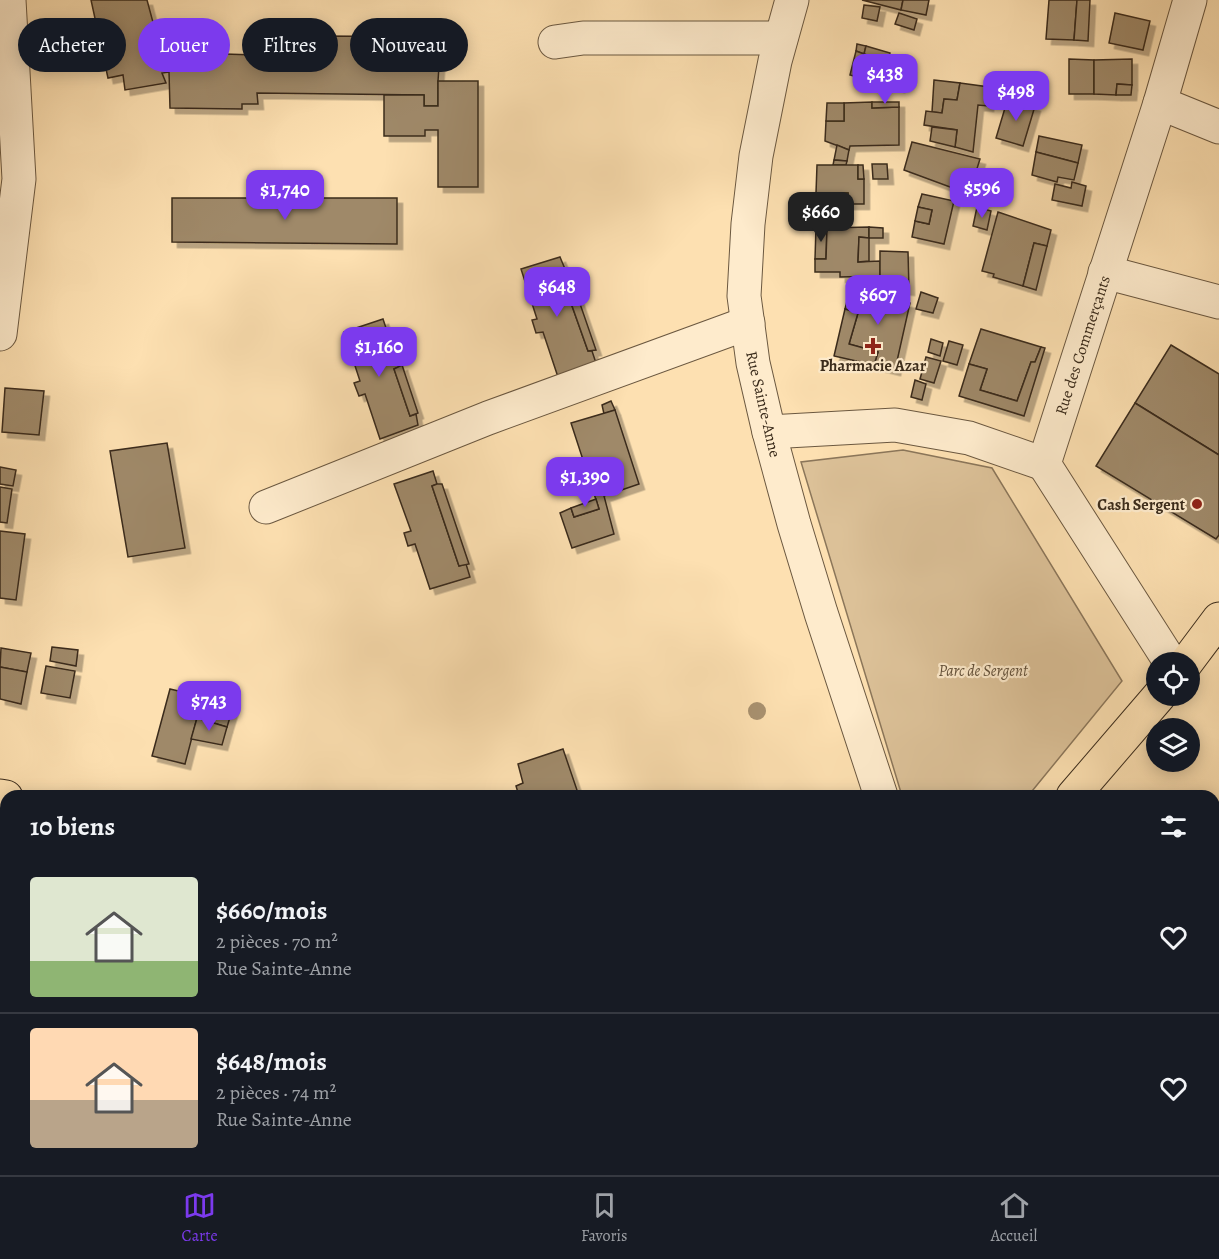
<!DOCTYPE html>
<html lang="fr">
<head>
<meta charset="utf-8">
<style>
  :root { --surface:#171b24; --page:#20242c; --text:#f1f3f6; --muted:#9ea1a6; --line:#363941; --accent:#7c3aed }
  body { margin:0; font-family:Alegreya,serif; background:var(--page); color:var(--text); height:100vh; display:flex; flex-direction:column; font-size:22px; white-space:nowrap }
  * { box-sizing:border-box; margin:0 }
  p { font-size:20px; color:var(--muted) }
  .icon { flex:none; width:33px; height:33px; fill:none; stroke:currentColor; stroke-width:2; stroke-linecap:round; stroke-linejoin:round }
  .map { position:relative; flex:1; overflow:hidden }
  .drawer { position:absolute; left:0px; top:790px; width:1220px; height:386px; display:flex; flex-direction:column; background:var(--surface); border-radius:18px 18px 0 0; box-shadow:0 3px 15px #0003 }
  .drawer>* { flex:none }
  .top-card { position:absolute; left:18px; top:18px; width:600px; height:54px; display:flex; gap:12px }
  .tools { position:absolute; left:1146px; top:652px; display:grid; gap:12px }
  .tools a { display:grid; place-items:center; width:54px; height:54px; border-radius:50%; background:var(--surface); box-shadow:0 3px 15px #0003; font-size:30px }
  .price { position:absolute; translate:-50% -51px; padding:0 14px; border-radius:12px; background:var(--accent); color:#fff; font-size:20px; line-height:39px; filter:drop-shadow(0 2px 3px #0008) }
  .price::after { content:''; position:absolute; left:50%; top:36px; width:18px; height:14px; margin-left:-9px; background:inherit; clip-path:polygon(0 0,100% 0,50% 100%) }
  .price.selected { background:#222; color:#fff }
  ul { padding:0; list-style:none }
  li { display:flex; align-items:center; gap:18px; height:150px; padding:0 30px }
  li+li { border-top:2px solid var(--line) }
  li span { display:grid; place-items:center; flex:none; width:168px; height:120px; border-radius:6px; color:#555 }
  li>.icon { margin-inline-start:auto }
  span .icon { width:72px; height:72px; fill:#fffc; stroke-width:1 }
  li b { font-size:26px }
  h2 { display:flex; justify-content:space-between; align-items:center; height:72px; padding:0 30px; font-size:26px }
  .tag { padding:0 21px; border-radius:27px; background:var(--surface); box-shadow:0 3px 15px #0003; font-size:21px; line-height:54px }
  .tag.selected { background:var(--accent); color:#fff }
  .tab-bar { display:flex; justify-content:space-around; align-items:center; height:84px; border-top:2px solid var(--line); background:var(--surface); font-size:16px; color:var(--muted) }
  .tab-bar a { display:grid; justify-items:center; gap:3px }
  .tab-bar .selected { color:var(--accent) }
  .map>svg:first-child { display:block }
  .green { fill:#dcc198; stroke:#8b765a; stroke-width:1.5 }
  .building { fill:#9f8969; stroke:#3a2b1b; stroke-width:1.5; filter:url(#shadow) }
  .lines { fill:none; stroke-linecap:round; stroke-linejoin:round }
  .minor-casing { stroke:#6b5840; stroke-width:35 }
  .major-casing { stroke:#3a2b1b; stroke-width:35 }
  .minor { stroke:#feebcc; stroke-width:33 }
  .major { stroke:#fde0b1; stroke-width:33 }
  .tree { fill:#a89170 }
  .poi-dot { fill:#8f2418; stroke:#feebcc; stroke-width:2 }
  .labels { text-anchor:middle; stroke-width:4.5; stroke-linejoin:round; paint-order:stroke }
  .street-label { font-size:16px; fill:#3a2b1b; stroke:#feebcc }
  .poi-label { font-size:16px; font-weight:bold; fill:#3a2b1b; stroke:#feebcc }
  .park-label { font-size:16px; font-style:italic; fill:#62503a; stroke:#feebcc }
</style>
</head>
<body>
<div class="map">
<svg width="1219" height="1175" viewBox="0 0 1219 1175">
  <defs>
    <filter id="shadow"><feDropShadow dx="5.5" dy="5.5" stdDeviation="0" flood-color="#0004"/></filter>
  </defs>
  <rect width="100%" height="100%" fill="#fde0b1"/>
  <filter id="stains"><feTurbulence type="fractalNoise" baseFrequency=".00333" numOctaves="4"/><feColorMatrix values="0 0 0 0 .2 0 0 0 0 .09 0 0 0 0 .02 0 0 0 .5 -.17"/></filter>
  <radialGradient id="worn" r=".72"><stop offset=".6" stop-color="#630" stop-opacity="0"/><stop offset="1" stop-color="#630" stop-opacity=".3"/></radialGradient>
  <polygon class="green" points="903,450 992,468 1122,681 1028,796 902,796 801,462"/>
  <g class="building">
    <polygon points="91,0 147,0 161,52 258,55 258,67 323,67 324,36 441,37 438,81 438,106 424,106 424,95 257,93 258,104 242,104 242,109 170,108 169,72 162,73 166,83 125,90 123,75 108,78"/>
    <polygon points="862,0 903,0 901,10"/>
    <polygon points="903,0 929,0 926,15 901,10"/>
    <polygon points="1049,0 1077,0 1074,40 1046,39"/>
    <polygon points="1077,0 1090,0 1088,41 1074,40"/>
    <polygon points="864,5 880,7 877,21 862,18"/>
    <polygon points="899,13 917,19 914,30 895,24"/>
    <polygon points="1115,13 1150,21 1143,50 1109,43"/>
    <polygon points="857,44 866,46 864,54 856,51"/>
    <polygon points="866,46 890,53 888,62 864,54"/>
    <polygon points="856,51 864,54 858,77 850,75"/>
    <polygon points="864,54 888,62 883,83 858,77"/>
    <polygon points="894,56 905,59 904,66 892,63"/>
    <polygon points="1069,59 1094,60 1094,94 1069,94"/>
    <polygon points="1132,59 1132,85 1117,84 1116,95 1094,94 1094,60"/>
    <polygon points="892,63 904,66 899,87 887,83"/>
    <polygon points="934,80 960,83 957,100 944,99 942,113 932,112"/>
    <polygon points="438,81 478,81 478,187 438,187 438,130 425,130 425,136 384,136 384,95 424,95 424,106 438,106"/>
    <polygon points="960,83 989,87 988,106 978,105 973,152 955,147 957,130 924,125 926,111 942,113 944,99 957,100"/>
    <polygon points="1117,84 1132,85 1131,95 1116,95"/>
    <polygon points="1008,98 1035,106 1023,146 996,138"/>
    <polygon points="872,102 872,108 899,107 899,145 850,146 849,150 825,141 826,121 844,121 844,103"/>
    <polygon points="872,102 899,102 899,107 872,108"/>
    <polygon points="827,103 844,103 844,121 826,121"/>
    <polygon points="932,127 957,130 955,147 930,141"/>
    <polygon points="1039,136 1082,145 1078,163 1036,152"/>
    <polygon points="912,142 980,159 969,194 904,170"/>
    <polygon points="837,145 849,150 847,161 834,160"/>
    <polygon points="1036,152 1078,163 1074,180 1058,177 1057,182 1032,175"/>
    <polygon points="834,160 847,161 846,165 833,165"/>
    <polygon points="872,164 887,164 888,179 873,179"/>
    <polygon points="817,165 858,165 858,179 864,179 864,204 848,204 848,193 816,193"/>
    <polygon points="858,165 863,165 864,179 858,179"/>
    <polygon points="1072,182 1086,186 1082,206 1052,200 1055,184 1071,188"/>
    <polygon points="816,193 848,193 848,204 816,203"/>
    <polygon points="922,194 954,201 944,244 912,237 915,221 929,224 932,210 918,207"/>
    <polygon points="172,198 397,198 397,244 172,242"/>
    <polygon points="918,207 932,210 929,224 915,221"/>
    <polygon points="977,207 991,211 987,230 973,226"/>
    <polygon points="998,212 1051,230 1047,246 1034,243 1023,286 993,277 994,274 982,271"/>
    <polygon points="816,227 827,228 826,259 815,259"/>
    <polygon points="869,227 869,238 859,237 858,262 880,261 880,276 840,277 840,272 815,272 815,259 826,259 827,228"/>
    <polygon points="869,227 883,228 883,238 869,238"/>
    <polygon points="859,237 869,238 869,261 858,262"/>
    <polygon points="1034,243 1047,246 1036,290 1023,286"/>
    <polygon points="880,251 908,252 909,290 864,285 880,276"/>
    <polygon points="560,257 565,269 560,272 588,351 592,351 597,366 558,377 543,332 536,333 532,320 537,319 521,269"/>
    <polygon points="565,269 568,269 596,350 588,351 560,272"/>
    <polygon points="864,276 880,276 864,285"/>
    <polygon points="850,289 910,303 895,370 874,365 878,352 849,344 858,313 845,309"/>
    <polygon points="921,292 938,298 933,313 916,309"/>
    <polygon points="845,309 858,313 849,344 878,352 874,365 834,356"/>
    <polygon points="383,319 399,367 394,369 410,416 416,414 418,425 380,439 365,394 359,396 354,383 360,381 344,332"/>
    <polygon points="981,329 1041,347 1035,362 1031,362 1017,401 980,390 987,369 969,364"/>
    <polygon points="931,339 943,343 940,356 928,352"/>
    <polygon points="949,341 963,345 957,365 943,361"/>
    <polygon points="1171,345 1219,374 1219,455 1135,403"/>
    <polygon points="1041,347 1045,348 1024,416 959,396 969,364 987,369 980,390 1017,401 1031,362 1035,362"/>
    <polygon points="926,357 941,361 934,383 920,379"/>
    <polygon points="402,365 418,413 410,416 394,369"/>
    <polygon points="915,380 926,384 922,400 911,397"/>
    <polygon points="5,388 44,391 39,435 2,432"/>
    <polygon points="611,401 615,410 604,414 602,405"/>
    <polygon points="1135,403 1219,455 1219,535 1216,539 1096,466"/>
    <polygon points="615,410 639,484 604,496 614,534 572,548 560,513 571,508 574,517 599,509 571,423"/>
    <polygon points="167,443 185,548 128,557 110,451"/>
    <polygon points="0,467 16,470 13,486 0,484"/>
    <polygon points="433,471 437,484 432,486 459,566 466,564 470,577 430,589 415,544 408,546 404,533 411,531 394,484"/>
    <polygon points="437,484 442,484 469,564 459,566 432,486"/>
    <polygon points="0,487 12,489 7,523 0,522"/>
    <polygon points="596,499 599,509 574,517 571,508"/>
    <polygon points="0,531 25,534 16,600 0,598"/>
    <polygon points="52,647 78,650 76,666 50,661"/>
    <polygon points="1,648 31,653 27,672 0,667"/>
    <polygon points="46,666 75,671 70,698 41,693"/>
    <polygon points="0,667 27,672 21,704 0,699"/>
    <polygon points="170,689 234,704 227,727 197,718 185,764 152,756"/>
    <polygon points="197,718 227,727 222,745 191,739"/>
    <polygon points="563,749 579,796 519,796 516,786 523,783 518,764"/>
    <polygon points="1219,1157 1219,1172 1208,1175 1206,1170 1214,1170 1214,1159"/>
    <polygon points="0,1162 6,1162 6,1170 18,1170 18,1175 0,1175"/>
    <rect x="1037" y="1170" width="11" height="5"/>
    <polygon points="1048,1170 1101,1171 1101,1175 1048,1175"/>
    <polygon points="1188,1170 1206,1170 1208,1175 1178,1175"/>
  </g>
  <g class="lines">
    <g class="minor-casing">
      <g id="minor">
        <polyline points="792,0 775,61 756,156 748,224 744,296 753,363 769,432 794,524 821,613 881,796"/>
        <polyline points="555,42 583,38 781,38"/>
        <polyline points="1160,103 1219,127"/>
        <polyline points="1105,272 1219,302"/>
        <polyline points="0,334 19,179 9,0"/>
        <polyline points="769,432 895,425 969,438 1044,464"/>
        <polyline points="266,507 488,418 748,323"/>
        <polyline points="1171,663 1044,464 1160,103 1190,0"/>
        <polyline points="1214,1001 1219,1007"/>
        <polyline points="84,1175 85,1170"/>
        <polyline points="1152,1175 1152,1170"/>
      </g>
    </g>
    <g class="major-casing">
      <g id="major">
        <polyline points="1186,663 1219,619"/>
        <polyline points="0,796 6,797"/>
        <polyline points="1073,796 1159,696"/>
        <polyline points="926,1170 926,1175"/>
      </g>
    </g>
    <use href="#minor" class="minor"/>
    <use href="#major" class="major"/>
  </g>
  <circle class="tree" cx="757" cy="711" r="9"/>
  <g class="poi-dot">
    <path d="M870 337h6v6h6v6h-6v6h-6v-6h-6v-6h6z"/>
    <circle cx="1197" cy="504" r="6"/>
  </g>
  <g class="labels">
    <g class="street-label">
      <text transform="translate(1082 345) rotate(-72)" y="6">Rue des Commerçants</text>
      <text transform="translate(764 404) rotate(77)" y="6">Rue Sainte-Anne</text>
    </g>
    <g class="poi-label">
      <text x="873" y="371">Pharmacie Azar</text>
      <text x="1185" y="510" text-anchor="end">Cash Sergent</text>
    </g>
    <g class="park-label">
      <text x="983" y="676">Parc de Sergent</text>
    </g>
  </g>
  <rect width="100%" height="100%" filter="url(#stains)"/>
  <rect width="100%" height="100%" fill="url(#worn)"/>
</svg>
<div class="tools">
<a><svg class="icon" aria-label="locate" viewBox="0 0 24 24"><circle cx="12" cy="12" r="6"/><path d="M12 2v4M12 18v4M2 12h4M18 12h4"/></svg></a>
<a><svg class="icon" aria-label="layers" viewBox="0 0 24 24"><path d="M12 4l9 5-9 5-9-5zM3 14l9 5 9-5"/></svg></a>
</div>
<b class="price" style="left:885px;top:105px">$438</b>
<b class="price" style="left:1016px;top:122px">$498</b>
<b class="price" style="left:982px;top:219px">$596</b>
<b class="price" style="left:285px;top:221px">$1,740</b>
<b class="price selected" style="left:821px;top:243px">$660</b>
<b class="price" style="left:557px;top:318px">$648</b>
<b class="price" style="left:878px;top:326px">$607</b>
<b class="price" style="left:379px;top:378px">$1,160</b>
<b class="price" style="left:585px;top:508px">$1,390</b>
<b class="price" style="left:209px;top:732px">$743</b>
<div class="top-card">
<a class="tag">Acheter</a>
<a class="tag selected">Louer</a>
<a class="tag">Filtres</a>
<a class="tag">Nouveau</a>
</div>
<section class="drawer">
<h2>10 biens<svg class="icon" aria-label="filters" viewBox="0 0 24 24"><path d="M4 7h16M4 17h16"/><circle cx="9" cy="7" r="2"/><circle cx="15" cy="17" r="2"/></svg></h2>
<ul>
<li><span style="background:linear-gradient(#dfe7d0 70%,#8fb573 0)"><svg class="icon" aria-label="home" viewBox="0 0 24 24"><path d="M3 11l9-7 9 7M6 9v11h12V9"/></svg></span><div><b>$660/mois</b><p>2 pièces · 70 m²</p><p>Rue Sainte-Anne</p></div><svg class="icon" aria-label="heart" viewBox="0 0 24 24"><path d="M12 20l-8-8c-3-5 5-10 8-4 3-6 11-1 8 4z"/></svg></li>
<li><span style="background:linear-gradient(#ffd9b3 60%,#b9a48a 0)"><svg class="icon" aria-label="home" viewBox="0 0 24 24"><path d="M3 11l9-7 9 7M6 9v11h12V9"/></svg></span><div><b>$648/mois</b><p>2 pièces · 74 m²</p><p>Rue Sainte-Anne</p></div><svg class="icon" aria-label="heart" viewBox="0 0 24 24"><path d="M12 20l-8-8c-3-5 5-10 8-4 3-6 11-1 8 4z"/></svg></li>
</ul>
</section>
</div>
<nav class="tab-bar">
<a class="selected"><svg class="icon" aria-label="map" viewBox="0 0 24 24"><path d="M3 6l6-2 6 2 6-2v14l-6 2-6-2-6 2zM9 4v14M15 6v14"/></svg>Carte</a>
<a><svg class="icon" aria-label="saved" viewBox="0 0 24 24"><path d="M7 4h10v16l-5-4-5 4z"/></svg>Favoris</a>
<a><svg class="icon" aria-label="home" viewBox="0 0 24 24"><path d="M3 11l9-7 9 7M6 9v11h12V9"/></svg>Accueil</a>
</nav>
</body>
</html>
